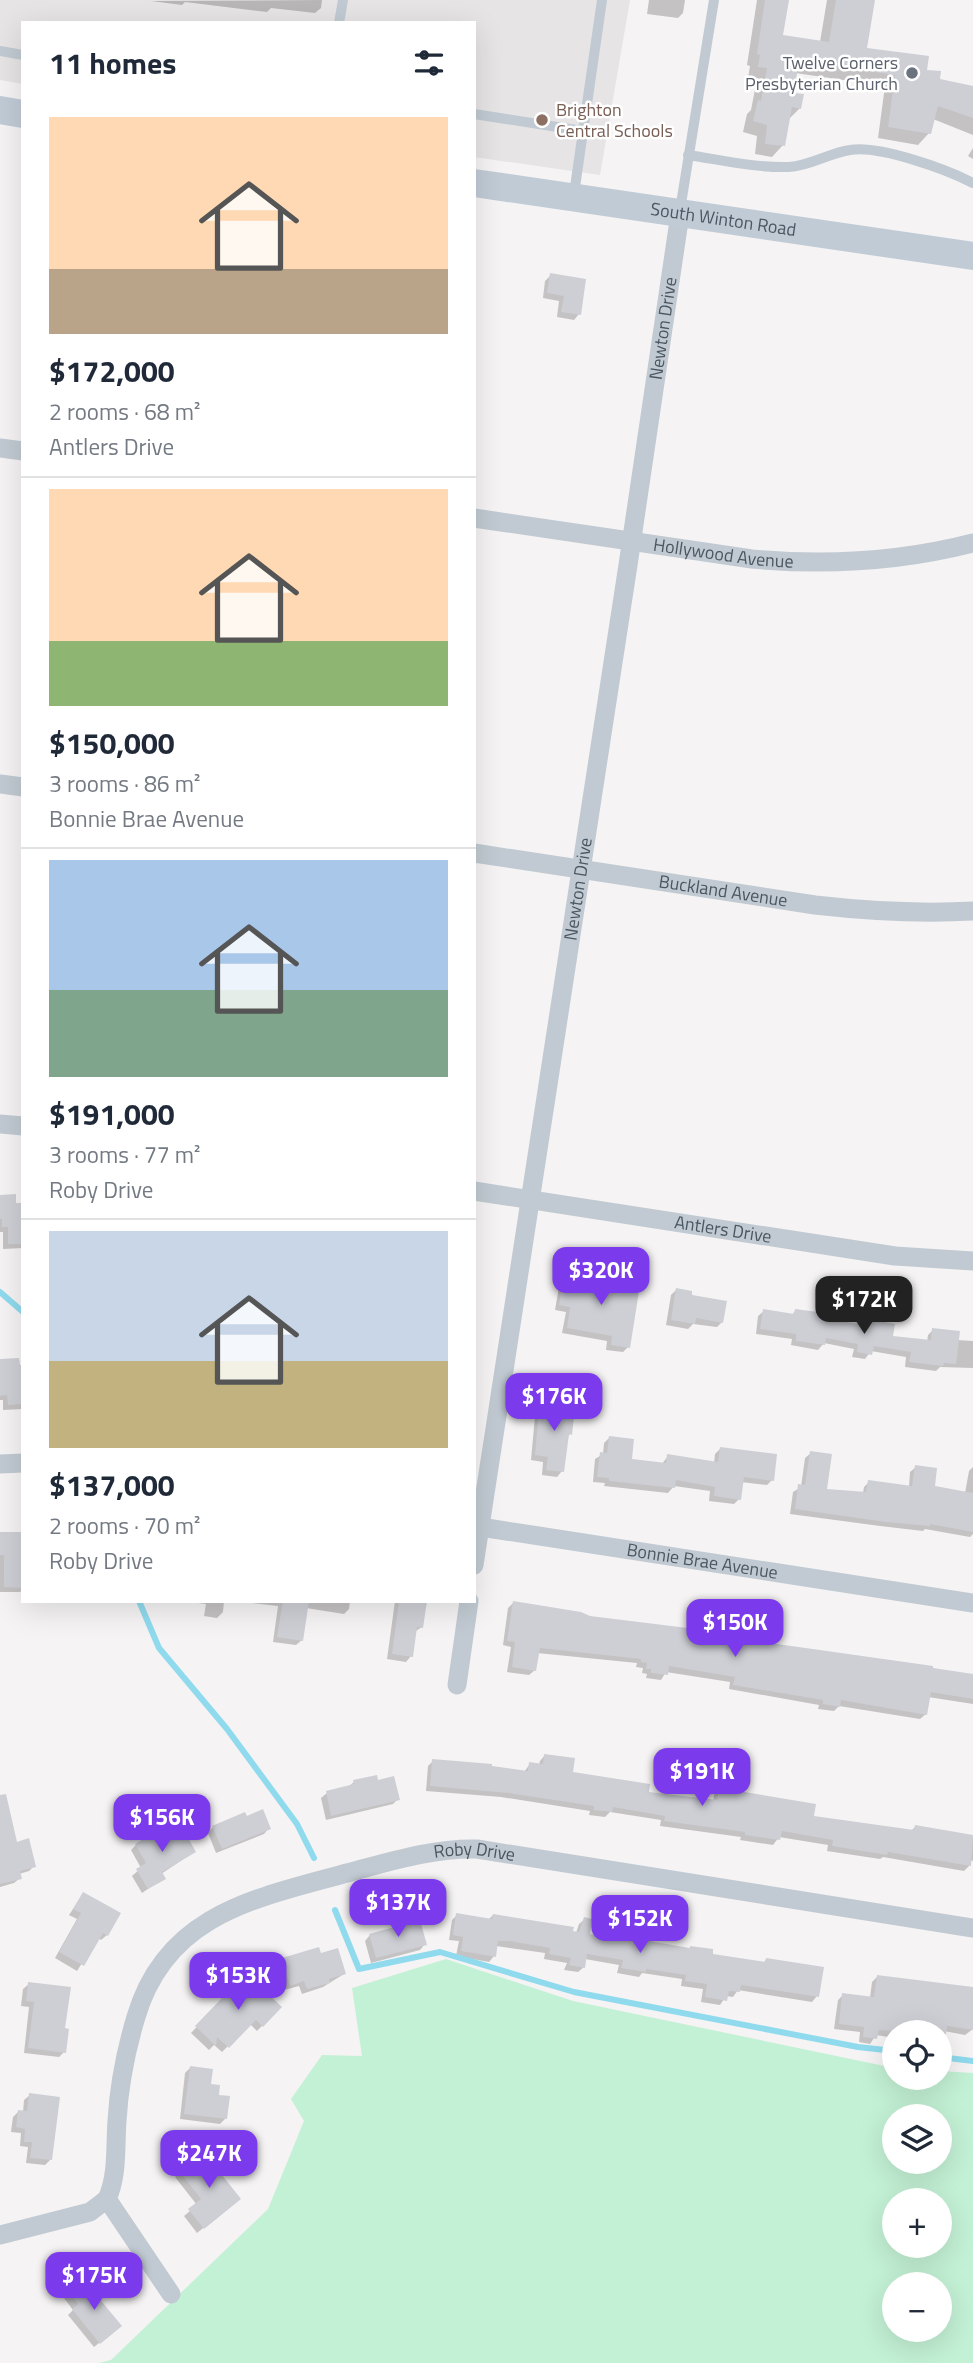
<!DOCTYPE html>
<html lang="en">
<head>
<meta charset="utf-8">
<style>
  :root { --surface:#fff; --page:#f6f6f7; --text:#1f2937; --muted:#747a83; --line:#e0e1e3; --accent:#7c3aed }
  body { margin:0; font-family:"Titillium Web",sans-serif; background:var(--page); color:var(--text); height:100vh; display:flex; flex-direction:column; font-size:26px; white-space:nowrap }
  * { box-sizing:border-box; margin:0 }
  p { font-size:23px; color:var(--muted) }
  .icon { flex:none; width:38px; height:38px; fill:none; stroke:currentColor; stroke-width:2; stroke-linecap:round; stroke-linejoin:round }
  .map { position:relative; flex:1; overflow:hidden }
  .drawer { position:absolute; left:21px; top:21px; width:455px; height:1582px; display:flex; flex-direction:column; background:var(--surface); border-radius:0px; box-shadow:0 7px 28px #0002 }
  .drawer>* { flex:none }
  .tools { position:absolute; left:882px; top:2020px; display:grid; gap:14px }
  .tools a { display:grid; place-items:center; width:70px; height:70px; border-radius:50%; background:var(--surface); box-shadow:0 7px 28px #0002; font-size:35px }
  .price { position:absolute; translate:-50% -60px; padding:0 16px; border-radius:14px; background:var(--accent); color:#fff; font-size:23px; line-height:46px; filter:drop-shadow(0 2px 4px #0008) }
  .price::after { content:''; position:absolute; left:50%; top:42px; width:21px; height:16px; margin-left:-10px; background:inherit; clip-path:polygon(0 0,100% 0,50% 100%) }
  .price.on { background:#222; color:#fff }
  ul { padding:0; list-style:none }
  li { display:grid; align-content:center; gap:14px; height:371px; padding:0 28px }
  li+li { border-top:2px solid var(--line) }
  li span { display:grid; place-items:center; height:217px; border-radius:0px; color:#555 }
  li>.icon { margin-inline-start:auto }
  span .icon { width:126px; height:126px; fill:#fffc; stroke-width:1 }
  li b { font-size:30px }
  h2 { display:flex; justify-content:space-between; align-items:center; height:84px; padding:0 28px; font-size:30px }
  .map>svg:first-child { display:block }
  .education { fill:#e6e4e5 }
  .green { fill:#c3f1d5; fill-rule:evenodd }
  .shadow { fill:#0003 }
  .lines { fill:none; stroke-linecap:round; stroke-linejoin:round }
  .stream { stroke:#90daee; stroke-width:6 }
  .building { fill:#cdcfd5 }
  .lane { stroke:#c1cad2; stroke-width:10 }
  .street { stroke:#c1cad2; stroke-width:19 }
  .secondary { stroke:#c1cbd6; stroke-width:28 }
  .worship-dot { fill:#6b7280; stroke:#fff; stroke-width:2.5 }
  .education-dot { fill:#8d6e63; stroke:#fff; stroke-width:2.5 }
  .labels { text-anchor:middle; stroke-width:5; stroke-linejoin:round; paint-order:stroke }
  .worship-label { font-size:18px; fill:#5b616d; stroke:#fff; text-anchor:end }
  .education-label { font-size:18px; fill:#785e54; stroke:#fff; text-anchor:start }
  .street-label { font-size:18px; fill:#4a5661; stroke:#fff }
</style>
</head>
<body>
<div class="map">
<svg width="973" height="2363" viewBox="0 0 973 2363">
  <rect width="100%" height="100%" fill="#f5f3f3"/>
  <polygon class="education" points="0,0 630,0 600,175 474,157 474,23 23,23 23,84 0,80"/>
  <path class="green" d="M 446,1959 L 573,2001 L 894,2068 L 894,2077 L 940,2077 L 940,2071 L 973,2073 L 973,2363 L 99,2363 L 111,2360 L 268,2209 L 304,2121 L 291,2099 L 322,2055 L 362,2056 L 352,1988 ZM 894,2116 L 940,2116 L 940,2161 L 894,2161 ZM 894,2200 L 940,2200 L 940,2245 L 894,2245 ZM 894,2284 L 940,2284 L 940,2329 L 894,2329 Z"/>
  <g class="shadow">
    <polygon points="322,0 321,8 315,13 271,8 267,12 185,2 182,5 151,1"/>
    <polygon points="649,0 685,0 683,13 678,18 647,14"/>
    <polygon points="757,0 787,0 781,36 820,42 827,0 873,0 865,50 925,72 938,80 973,88 973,135 933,119 929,133 918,145 878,138 885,86 795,73 792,94 800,108 788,120 783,145 772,157 755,154 757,136 743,132 747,114 751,110 757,79 748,78 750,66 747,65"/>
    <polygon points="973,148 973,159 968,156"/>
    <polygon points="551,275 579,314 574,320 557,317 559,301 543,298 545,281"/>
    <polygon points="0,1196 14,1204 23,1204 23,1248 3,1249 3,1232 0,1232"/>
    <polygon points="565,1276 628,1347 623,1352 606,1350 607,1341 562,1333 566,1312 555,1310 560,1281"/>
    <polygon points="676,1290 690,1297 722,1322 717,1327 693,1324 688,1329 666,1325 671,1295"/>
    <polygon points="796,1310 823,1319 859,1325 865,1320 891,1337 927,1342 928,1335 933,1330 957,1340 973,1341 973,1368 940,1367 936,1371 905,1367 906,1357 871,1351 865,1359 852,1357 854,1349 824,1343 818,1350 791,1345 792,1339 756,1334 758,1316 764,1311 791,1316"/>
    <polygon points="0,1361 23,1366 23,1409 3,1410 3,1400 0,1400"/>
    <polygon points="541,1400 567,1417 570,1434 567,1437 562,1471 557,1477 542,1475 543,1462 531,1460 536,1405"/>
    <polygon points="609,1438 630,1461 662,1464 668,1456 714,1464 715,1454 720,1449 772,1480 767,1485 741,1482 739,1499 734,1504 709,1501 710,1491 674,1486 668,1493 604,1486 605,1483 593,1482 595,1459 603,1454 604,1443"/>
    <polygon points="811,1453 825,1491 863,1493 864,1487 869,1482 909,1487 910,1472 916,1467 933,1488 965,1493 969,1471 973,1467 973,1534 970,1537 925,1529 923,1531 880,1526 790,1514 793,1492 801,1487 805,1458"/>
    <polygon points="0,1534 23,1534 23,1590 20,1592 0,1592"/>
    <polygon points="182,1601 224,1601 223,1612 217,1618 204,1616 206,1604"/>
    <polygon points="235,1601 350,1601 349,1609 344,1614 306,1608 302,1640 296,1645 273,1642 278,1606"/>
    <polygon points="395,1601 425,1601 422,1627 414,1632 411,1656 406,1662 387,1659"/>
    <polygon points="513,1603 589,1618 973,1676 973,1704 928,1697 926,1714 920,1719 839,1706 834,1711 818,1709 819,1705 729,1689 730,1682 666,1672 661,1680 646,1678 647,1674 642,1673 643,1668 636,1667 637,1663 537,1653 535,1670 529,1675 507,1672 511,1647 503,1645 508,1608"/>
    <polygon points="545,1755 571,1773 647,1793 713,1802 714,1795 719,1790 811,1817 910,1832 915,1827 973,1837 973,1861 970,1860 969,1866 964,1871 883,1857 880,1859 827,1851 828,1845 779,1837 773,1845 740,1840 741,1837 660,1826 661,1820 610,1812 605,1817 589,1815 590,1811 501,1797 426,1791 428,1766 433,1761 524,1772 530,1764 539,1765 540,1761"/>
    <polygon points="354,1782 377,1782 398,1799 393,1804 326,1820 321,1798 327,1793 348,1787"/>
    <polygon points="0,1816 16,1844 34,1866 29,1871 19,1874 20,1878 14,1883 0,1887"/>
    <polygon points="213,1827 269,1828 264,1834 216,1853 208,1833"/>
    <polygon points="175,1836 194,1852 161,1874 164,1878 142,1893 132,1876 141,1868 131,1850 136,1845"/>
    <polygon points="83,1894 107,1935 101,1940 98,1938 77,1971 55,1958 77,1919 69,1915"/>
    <polygon points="457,1915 488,1920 493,1915 576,1933 579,1924 585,1919 588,1935 605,1938 611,1932 647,1943 711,1956 762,1964 766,1960 817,1996 812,2002 738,1990 733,1997 726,1996 720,2005 701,2002 703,1989 681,1986 682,1979 642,1973 639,1977 617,1973 619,1965 585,1959 584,1967 578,1972 564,1970 567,1963 544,1959 545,1953 496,1946 494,1956 489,1962 456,1956 459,1941 449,1940 452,1920"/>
    <polygon points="370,1935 425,1944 420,1950 371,1963 365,1941"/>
    <polygon points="318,1950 320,1956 344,1974 323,1987 302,1994 299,1986 284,1990 277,1965 283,1960"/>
    <polygon points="246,1975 280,2007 257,2031 250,2024 222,2052 214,2045 209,2050 191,2033"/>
    <polygon points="877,1977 973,1989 973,2029 965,2035 944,2031 940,2037 940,2032 894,2032 894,2038 876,2035 870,2044 859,2042 860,2032 834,2029 838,2000 843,1995 870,1998 872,1982"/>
    <polygon points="29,1984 63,2030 64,2052 59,2057 24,2053 29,2007 21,2006 23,1989"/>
    <polygon points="190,2068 217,2096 226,2118 220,2124 180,2119 185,2073"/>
    <polygon points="30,2095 50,2160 45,2165 26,2163 28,2147 20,2146 21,2133 11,2132 13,2117 18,2112 23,2112 24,2100"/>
    <polygon points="180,2172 233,2204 197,2233 184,2216 197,2205 175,2177"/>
    <polygon points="83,2281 114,2331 94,2347 68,2315 73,2310 64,2298"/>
  </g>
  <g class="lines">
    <g class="stream">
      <polyline points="0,1292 23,1312"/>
      <polyline points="139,1601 159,1648 227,1729 297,1824 314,1858"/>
      <polyline points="335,1910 359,1969 440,1952 574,1992 858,2047 894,2051"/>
      <polyline points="940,2057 973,2061"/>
    </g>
  </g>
  <g class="building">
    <polygon points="765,0 789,0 783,35 829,42 836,0 875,0 867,48 929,56 927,70 941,71 940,79 973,86 973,118 938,106 931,134 888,127 895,75 799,61 794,93 804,94 801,109 792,107 785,146 765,144 767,125 753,121 758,100 761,101 767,68 758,67 760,55 757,54"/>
    <polygon points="550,273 586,279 581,315 561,312 564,296 547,293"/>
    <polygon points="16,1194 16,1203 23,1203 23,1244 8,1244 8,1227 2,1227 2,1219 0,1219 0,1195"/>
    <polygon points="564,1274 640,1285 630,1348 611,1345 612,1336 567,1328 570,1307 559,1305"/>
    <polygon points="676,1288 692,1291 692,1295 727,1301 723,1323 696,1318 695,1324 671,1320"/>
    <polygon points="763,1309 794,1314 795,1309 825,1313 825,1318 863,1325 864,1318 895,1324 893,1336 931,1340 932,1328 960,1331 956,1364 944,1363 943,1366 909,1362 911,1352 874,1346 872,1355 857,1352 858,1344 826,1338 825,1345 796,1341 796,1334 760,1329"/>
    <polygon points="19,1358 20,1365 23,1364 23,1404 8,1405 7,1395 0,1396 0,1359"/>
    <polygon points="540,1398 571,1402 569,1415 574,1416 572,1435 569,1434 564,1472 546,1470 548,1457 535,1455"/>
    <polygon points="609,1436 634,1439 632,1459 666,1463 667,1454 718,1462 720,1447 777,1454 774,1481 744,1477 741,1500 714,1496 715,1487 676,1480 675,1488 609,1481 609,1478 597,1477 600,1452 607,1453"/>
    <polygon points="810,1451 832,1454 827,1489 866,1492 868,1480 912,1486 915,1465 937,1468 935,1486 973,1493 973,1532 930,1524 930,1526 886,1522 795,1509 798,1484 805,1485"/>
    <polygon points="0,1532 23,1532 23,1588 4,1587 4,1555 0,1555"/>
    <polygon points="283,1601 309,1601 303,1641 277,1637"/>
    <polygon points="399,1601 427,1601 423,1628 417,1627 413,1657 392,1654"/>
    <polygon points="513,1601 581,1612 590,1616 720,1632 719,1634 763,1642 933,1666 933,1668 973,1674 973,1699 931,1692 927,1715 841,1700 840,1707 823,1704 823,1700 733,1685 735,1677 669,1666 668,1675 651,1673 651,1669 646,1669 647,1663 641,1662 641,1659 540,1648 536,1671 512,1667 515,1642 507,1641"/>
    <polygon points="544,1754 575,1758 573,1772 650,1784 649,1792 717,1800 719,1788 733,1790 816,1804 814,1816 914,1830 915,1825 973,1835 971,1866 888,1852 887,1855 832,1846 833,1840 782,1831 780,1840 745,1835 745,1832 664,1821 665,1816 613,1807 612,1812 594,1810 594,1806 508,1793 430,1786 432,1759 492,1764 492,1766 528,1771 529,1762 543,1764"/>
    <polygon points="377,1775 378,1780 394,1776 400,1800 331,1816 326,1791 354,1784 353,1780"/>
    <polygon points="6,1794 17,1842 29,1838 36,1867 20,1871 22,1879 0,1884 0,1795"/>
    <polygon points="263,1809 271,1829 222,1849 212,1826 245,1812 247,1816"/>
    <polygon points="169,1823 175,1834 183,1829 196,1852 162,1872 166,1879 148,1889 136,1869 146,1863 135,1844"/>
    <polygon points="83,1892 121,1913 108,1936 103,1933 84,1966 59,1952 81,1913 73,1909"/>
    <polygon points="456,1913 492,1919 493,1914 574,1927 573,1931 579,1932 584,1917 592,1919 590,1934 609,1937 610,1930 649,1937 649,1941 690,1948 690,1946 713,1949 713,1954 765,1962 766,1958 824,1967 819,1997 741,1985 740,1992 729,1991 727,2001 705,1997 707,1984 685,1981 686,1975 646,1969 646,1972 621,1968 623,1960 587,1954 585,1968 569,1965 571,1958 549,1954 550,1948 509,1941 498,1941 496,1957 461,1951 463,1937 453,1935"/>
    <polygon points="420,1920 427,1945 376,1958 369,1934"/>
    <polygon points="319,1947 321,1953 338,1948 346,1974 329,1979 330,1983 307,1989 304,1981 290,1986 282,1958"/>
    <polygon points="246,1973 282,2007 263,2027 256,2020 229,2048 217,2037 216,2046 195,2026"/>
    <polygon points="877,1975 973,1987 973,2030 947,2026 946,2034 879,2030 877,2039 863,2037 864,2027 839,2024 842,1993 874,1997"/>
    <polygon points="28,1982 71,1987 65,2028 69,2029 66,2053 28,2048 34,2002 26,2001"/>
    <polygon points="190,2066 213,2069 211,2084 220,2085 219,2095 230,2096 227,2119 184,2114"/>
    <polygon points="29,2093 60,2097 52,2160 30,2158 32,2142 24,2142 25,2129 16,2127 18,2110 27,2111"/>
    <polygon points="203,2151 241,2199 204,2229 188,2209 201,2199 179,2171"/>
    <polygon points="83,2279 122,2326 100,2344 72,2309 78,2304 68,2291"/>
  </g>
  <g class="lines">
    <g class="lane">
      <polyline points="339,23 343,0"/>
      <polyline points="0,51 23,55"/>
      <polyline points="474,114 583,131"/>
      <path d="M 688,155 C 721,160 755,168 789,167 C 810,166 829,153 850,150 C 879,145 946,169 973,183"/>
      <polyline points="574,194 602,0"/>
      <polyline points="680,210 714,0"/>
    </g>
    <g class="street">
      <polyline points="0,448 23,451"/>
      <path id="s1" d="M 474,518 L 752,559 C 828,566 899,562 973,543"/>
      <polyline points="0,784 23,787"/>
      <path id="s2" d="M 474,853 L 815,905 C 868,911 920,914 973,911"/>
      <polyline points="0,1124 23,1126"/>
      <path id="s3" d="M 474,1191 L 895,1256 L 973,1261"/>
      <polyline points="0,1464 23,1463"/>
      <path id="s4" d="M 474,1526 L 973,1603"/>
      <path id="s5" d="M 474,1565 L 628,565 L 680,214"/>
      <polyline points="457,1685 469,1601"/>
      <polyline points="0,2235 90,2212 107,2199"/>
      <path id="s6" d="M 171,2294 L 107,2199 C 118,2175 115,2147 117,2121 C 119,2086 126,2050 136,2017 C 166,1914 256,1898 347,1873 C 389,1862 432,1848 477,1849 L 973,1928"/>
    </g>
    <g class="secondary">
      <polyline points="0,110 23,114"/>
      <path id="s7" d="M 474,183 L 973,256"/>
    </g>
  </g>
  <circle class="worship-dot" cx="912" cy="73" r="7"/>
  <circle class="education-dot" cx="542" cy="120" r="7"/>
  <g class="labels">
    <g class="worship-label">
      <text x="898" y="69">Twelve Corners<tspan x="898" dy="21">Presbyterian Church</tspan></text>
    </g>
    <g class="education-label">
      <text x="556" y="116">Brighton<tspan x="556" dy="21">Central Schools</tspan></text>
    </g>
    <g class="street-label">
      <text dy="6" stroke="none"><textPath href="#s7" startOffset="252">South Winton Road</textPath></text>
      <text dy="6" stroke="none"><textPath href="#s5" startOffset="1251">Newton Drive</textPath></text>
      <text dy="6" stroke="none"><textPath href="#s1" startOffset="252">Hollywood Avenue</textPath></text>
      <text dy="6" stroke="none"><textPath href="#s5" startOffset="684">Newton Drive</textPath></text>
      <text dy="6" stroke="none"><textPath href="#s2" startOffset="252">Buckland Avenue</textPath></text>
      <text dy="6" stroke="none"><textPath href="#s3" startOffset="252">Antlers Drive</textPath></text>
      <text dy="6" stroke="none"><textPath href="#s4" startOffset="231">Bonnie Brae Avenue</textPath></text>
      <text dy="6" stroke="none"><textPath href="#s6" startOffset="700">Roby Drive</textPath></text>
    </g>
  </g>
</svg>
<div class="tools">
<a><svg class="icon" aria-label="locate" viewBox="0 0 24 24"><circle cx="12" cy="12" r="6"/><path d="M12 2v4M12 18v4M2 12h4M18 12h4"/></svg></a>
<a><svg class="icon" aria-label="layers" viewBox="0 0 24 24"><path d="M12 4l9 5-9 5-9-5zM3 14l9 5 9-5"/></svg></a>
<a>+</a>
<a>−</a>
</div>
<b class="price" style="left:601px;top:1307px">$320K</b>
<b class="price on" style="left:864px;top:1336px">$172K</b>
<b class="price" style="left:554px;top:1433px">$176K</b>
<b class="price" style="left:735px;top:1659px">$150K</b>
<b class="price" style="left:702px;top:1808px">$191K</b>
<b class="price" style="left:162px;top:1854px">$156K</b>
<b class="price" style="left:398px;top:1939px">$137K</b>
<b class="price" style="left:640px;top:1955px">$152K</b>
<b class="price" style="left:238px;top:2012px">$153K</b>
<b class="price" style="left:209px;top:2190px">$247K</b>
<b class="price" style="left:94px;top:2312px">$175K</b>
<section class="drawer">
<h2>11 homes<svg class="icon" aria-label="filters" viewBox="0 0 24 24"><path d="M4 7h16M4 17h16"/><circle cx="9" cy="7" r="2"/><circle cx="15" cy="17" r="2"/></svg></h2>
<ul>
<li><span style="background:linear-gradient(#ffd9b3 70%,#b9a48a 0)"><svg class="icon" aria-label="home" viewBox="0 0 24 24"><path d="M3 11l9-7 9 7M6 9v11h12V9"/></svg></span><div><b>$172,000</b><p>2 rooms · 68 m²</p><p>Antlers Drive</p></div></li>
<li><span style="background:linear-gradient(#ffd9b3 70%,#8fb573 0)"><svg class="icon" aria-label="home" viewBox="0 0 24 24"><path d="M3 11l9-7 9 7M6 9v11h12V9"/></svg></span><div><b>$150,000</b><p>3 rooms · 86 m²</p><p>Bonnie Brae Avenue</p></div></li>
<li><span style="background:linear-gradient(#a9c7e8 60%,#7fa58c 0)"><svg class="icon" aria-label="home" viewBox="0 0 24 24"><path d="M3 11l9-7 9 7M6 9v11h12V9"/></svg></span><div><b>$191,000</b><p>3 rooms · 77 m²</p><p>Roby Drive</p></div></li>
<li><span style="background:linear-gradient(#c9d6e8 60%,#c2b280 0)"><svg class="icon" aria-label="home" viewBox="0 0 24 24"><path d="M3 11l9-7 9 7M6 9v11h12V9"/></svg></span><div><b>$137,000</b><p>2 rooms · 70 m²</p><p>Roby Drive</p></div></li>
</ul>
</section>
</div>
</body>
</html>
